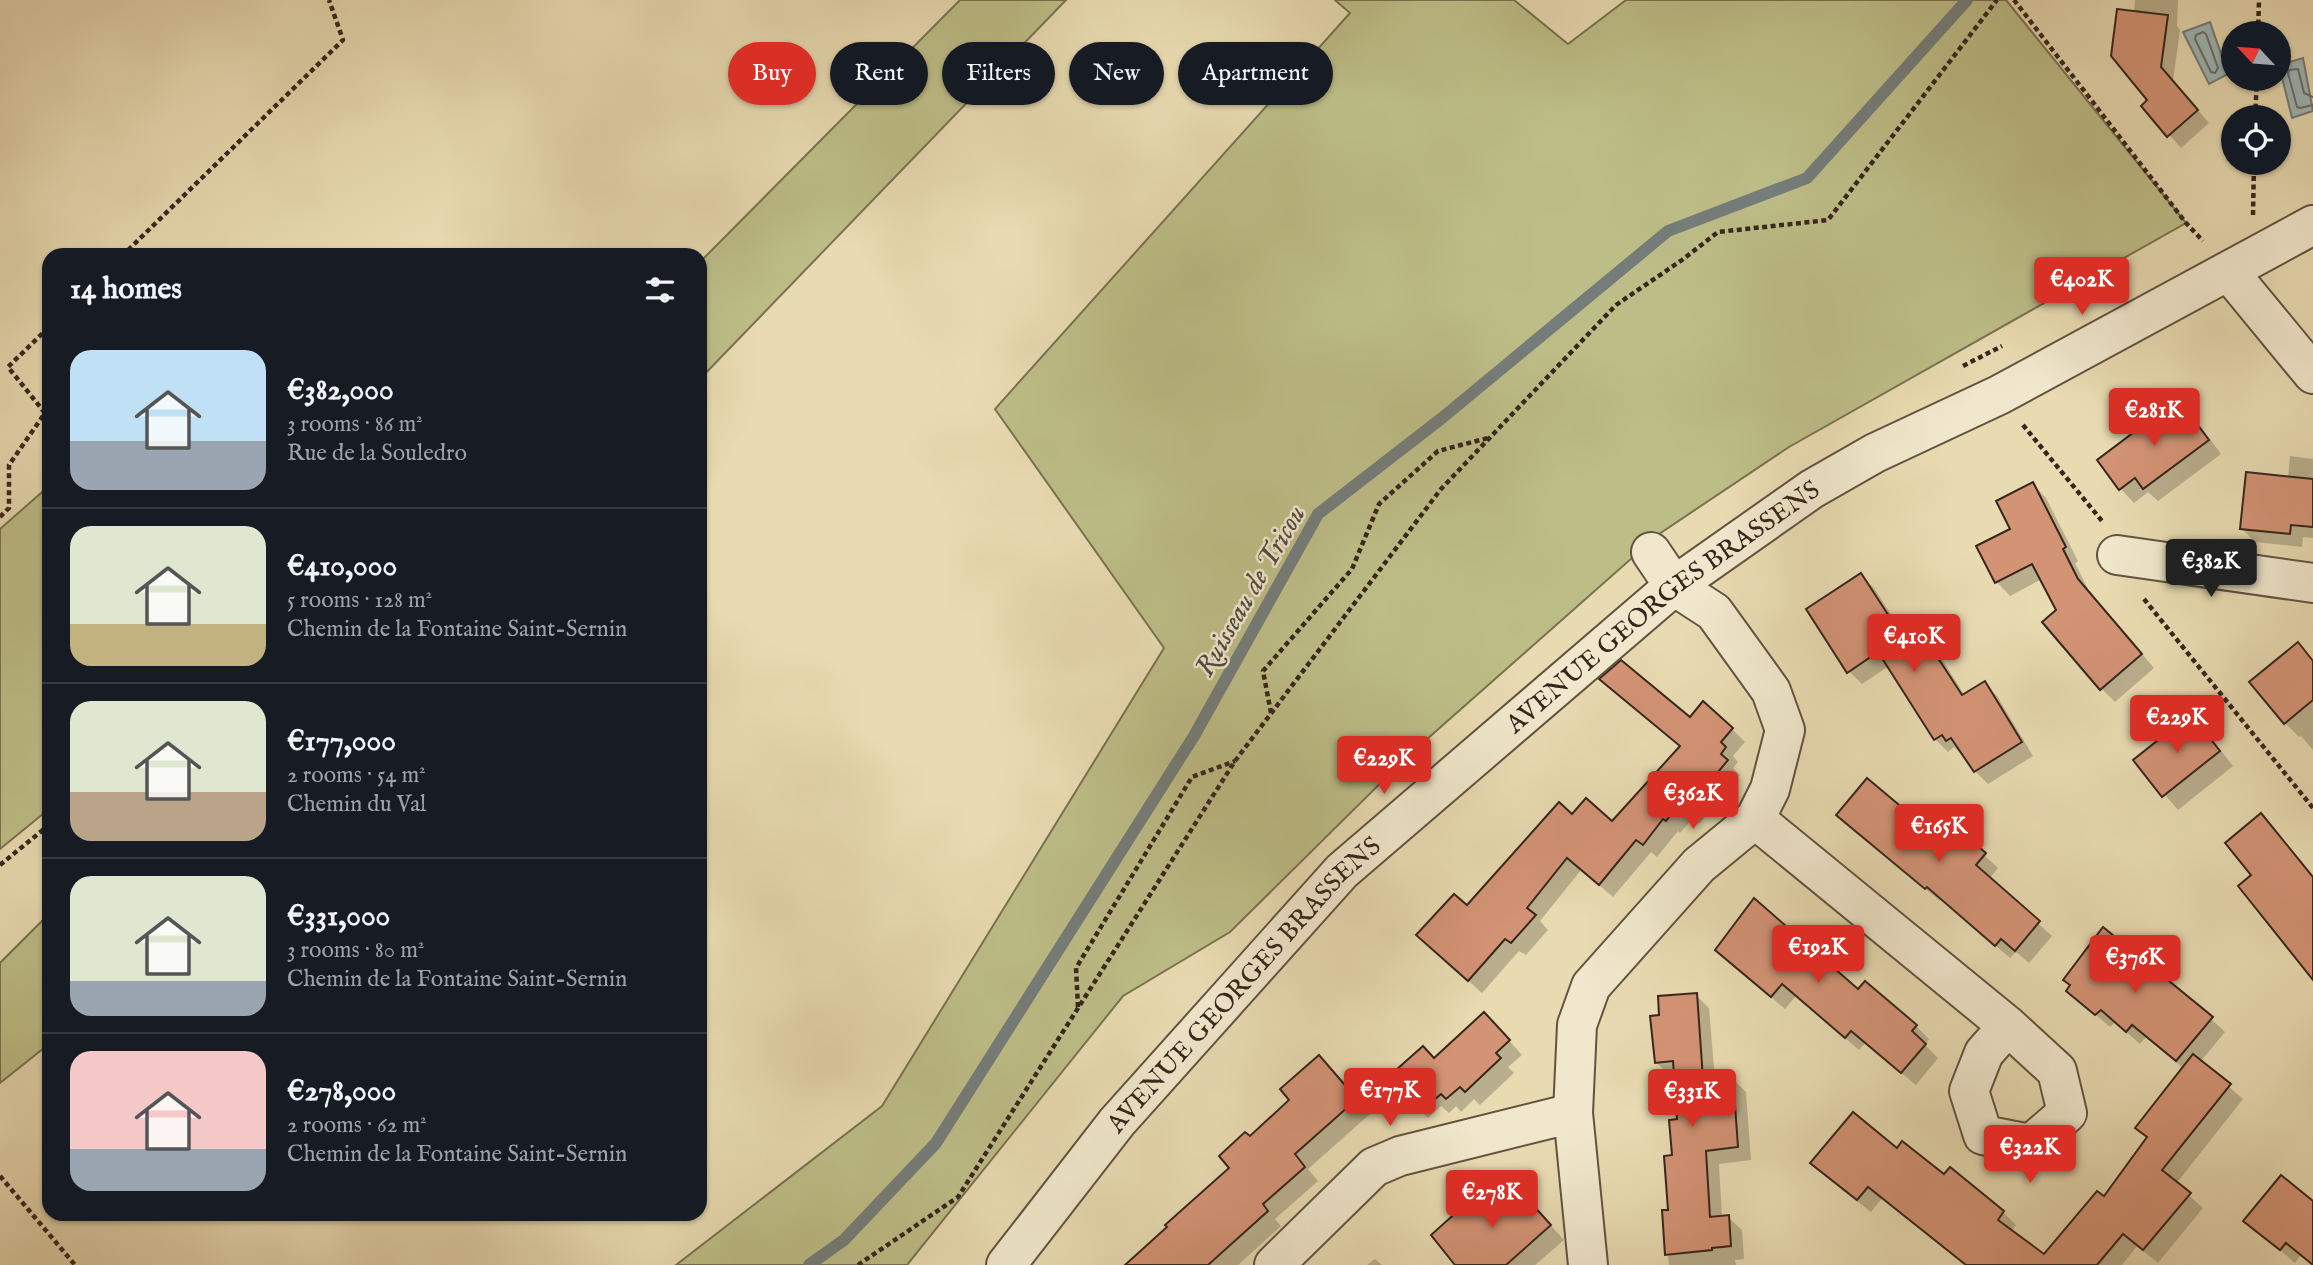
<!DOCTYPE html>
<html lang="en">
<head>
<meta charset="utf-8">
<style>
  :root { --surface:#171b24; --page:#242831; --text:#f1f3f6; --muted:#9ea1a6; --line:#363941; --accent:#d93025 }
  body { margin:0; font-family:"IM FELL English",serif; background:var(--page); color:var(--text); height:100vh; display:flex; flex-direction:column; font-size:26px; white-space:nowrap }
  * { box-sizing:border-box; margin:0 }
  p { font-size:23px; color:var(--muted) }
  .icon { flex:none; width:38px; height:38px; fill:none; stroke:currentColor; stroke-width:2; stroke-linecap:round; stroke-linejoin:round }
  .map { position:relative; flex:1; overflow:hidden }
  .sheet { position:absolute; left:42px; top:248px; width:665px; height:973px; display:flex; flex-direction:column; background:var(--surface); border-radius:21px; box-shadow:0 2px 5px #0004 }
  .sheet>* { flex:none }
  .guide { position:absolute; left:728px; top:42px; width:665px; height:63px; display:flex; gap:14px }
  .needle { width:46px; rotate:296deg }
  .controls { position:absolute; left:2221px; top:21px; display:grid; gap:14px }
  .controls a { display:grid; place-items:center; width:70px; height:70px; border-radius:50%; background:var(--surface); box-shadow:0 2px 5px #0004; font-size:35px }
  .price { position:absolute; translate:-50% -60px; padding:0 16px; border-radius:7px; background:var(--accent); color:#fff; font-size:23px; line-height:46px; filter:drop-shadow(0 2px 4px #0008) }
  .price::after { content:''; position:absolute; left:50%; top:42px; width:21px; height:16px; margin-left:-10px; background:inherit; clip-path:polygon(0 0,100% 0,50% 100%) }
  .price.current { background:#222; color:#fff }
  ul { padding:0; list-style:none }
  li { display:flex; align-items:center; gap:21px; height:175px; padding:0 28px }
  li+li { border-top:2px solid var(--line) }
  li span { display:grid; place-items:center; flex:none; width:196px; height:140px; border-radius:21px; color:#555 }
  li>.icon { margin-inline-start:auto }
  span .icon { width:84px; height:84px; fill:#fffc; stroke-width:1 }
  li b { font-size:30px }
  h2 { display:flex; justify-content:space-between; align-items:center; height:84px; padding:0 28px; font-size:30px }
  .chip { padding:0 24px; border-radius:32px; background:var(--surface); box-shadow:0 2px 5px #0004; font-size:24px; line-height:63px }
  .chip.current { background:var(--accent); color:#fff }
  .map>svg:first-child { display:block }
  .green { fill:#bdbd87; stroke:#7a7252; stroke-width:2 }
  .water { fill:#9eb7b8; stroke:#757d7a; stroke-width:2 }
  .shadow { fill:#0003 }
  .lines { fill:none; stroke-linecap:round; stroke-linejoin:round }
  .shore { stroke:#6a6e6a; stroke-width:2 }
  .stream { stroke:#757d7a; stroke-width:12 }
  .building { fill:#d39375; stroke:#37261c; stroke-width:2 }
  .minor-casing { stroke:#635341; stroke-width:42 }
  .tertiary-casing { stroke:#635341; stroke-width:42 }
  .path { stroke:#37261c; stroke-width:4.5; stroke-dasharray:5 3.5; stroke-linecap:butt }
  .minor { stroke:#f0e7cc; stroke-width:38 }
  .tertiary { stroke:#f0e7cc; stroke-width:38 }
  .labels { text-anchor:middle; stroke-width:5; stroke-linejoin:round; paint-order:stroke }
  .street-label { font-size:26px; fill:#37261c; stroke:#f0e7cc }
  .water-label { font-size:28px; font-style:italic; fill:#514a43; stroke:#f0e7cc }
</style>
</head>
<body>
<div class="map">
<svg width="2313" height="1265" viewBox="0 0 2313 1265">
  <rect width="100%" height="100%" fill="#e8dab1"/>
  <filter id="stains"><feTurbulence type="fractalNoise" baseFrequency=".00286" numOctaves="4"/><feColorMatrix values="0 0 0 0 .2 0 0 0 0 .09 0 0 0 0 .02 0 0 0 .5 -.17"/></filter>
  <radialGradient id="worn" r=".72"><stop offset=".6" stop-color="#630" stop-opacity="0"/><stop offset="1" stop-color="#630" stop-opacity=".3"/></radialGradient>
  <g class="green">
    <polygon points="960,0 1066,0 700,379 700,262"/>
    <polygon points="1335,0 1514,0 1568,44 1626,0 2006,0 2186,223 1789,447 1656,536 1651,533 1638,542 1640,551 1409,755 1230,932 1123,996 907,1265 676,1265 882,1106 1164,648 995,409 1350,13"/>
    <polygon points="49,486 49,809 0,849 0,529"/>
    <polygon points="49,914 49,1044 0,1083 0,963"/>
  </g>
  <g class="water">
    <polygon points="2210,22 2228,74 2209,84 2183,32"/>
    <polygon points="2303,58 2313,111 2292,118 2279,65"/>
  </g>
  <g class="shadow">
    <polygon points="2135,0 2178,0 2177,26 2180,30 2173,81 2209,123 2181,148 2144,106 2150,101 2134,13"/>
    <polygon points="2178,401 2192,415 2221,454 2158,501 2148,492 2134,503 2121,489 2099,461"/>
    <polygon points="2290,456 2313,459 2313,538 2303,537 2302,547 2255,542 2242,529 2288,478"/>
    <polygon points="2033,484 2046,498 2078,561 2075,563 2091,595 2154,668 2115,702 2102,689 2042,579 2010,596 1997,582 2012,530"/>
    <polygon points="1861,575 1874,588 1914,650 1927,643 1940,656 1965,696 1984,683 1997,696 2033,756 1988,784 1975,771 1963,751 1960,753 1954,747 1948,752 1935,739 1889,666 1862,684 1849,671"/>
    <polygon points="2297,645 2313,661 2313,750 2301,736 2299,737 2285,723"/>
    <polygon points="1615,692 1691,719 1732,729 1745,742 1733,756 1738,762 1733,768 1740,775 1699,824 1692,819 1680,833 1678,831 1657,857 1651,852 1613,897 1581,870 1540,921 1548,930 1526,955 1519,951 1482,993 1432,948 1468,908 1572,816 1612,823 1681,747"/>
    <polygon points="2191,716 2205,730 2233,766 2178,810 2135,760"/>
    <polygon points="1838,815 1930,833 1984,855 1998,868 1989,879 2052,936 2029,963 2016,952 2010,958 1941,899 1940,901 1852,828"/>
    <polygon points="2261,815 2313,876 2313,981 2240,886 2253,875"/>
    <polygon points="1717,950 1858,991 1916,1026 1929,1039 1925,1045 1938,1058 1916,1085 1865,1043 1859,1050 1796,996 1785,1009"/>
    <polygon points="2068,991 2211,1019 2225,1032 2200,1062 2243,1099 2176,1184 2203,1208 2158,1263 2137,1246 2122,1265 2056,1265 2148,1139 2138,1128 2184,1069 2146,1037 2140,1044 2115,1022 2110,1027"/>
    <polygon points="1696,995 1709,1008 1715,1080 1733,1079 1746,1092 1751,1160 1719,1164 1722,1217 1728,1217 1742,1230 1744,1259 1735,1260 1736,1265 1669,1265 1664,1212 1670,1211 1678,1121 1676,1075 1670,1076 1656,1062 1661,1017"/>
    <polygon points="1498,1028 1522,1055 1508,1067 1514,1073 1480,1105 1474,1099 1461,1112 1456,1106 1449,1113 1441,1106 1428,1118 1414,1104 1434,1060"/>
    <polygon points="1319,1057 1370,1114 1308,1169 1318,1181 1275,1219 1281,1226 1238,1265 1128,1265 1232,1168 1250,1138 1292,1100"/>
    <polygon points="1897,1150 2003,1212 2016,1225 2011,1232 2022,1265 1965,1265 1882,1198 1871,1212 1825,1176 1812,1163"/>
    <polygon points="1496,1199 1527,1199 1564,1240 1535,1265 1457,1265"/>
    <polygon points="2313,1204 2313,1265 2300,1256 2295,1263 2246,1221"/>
    <polygon points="1375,1259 1382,1265 1367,1265"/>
  </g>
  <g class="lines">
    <g class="shore">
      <polygon points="2203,32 2206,34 2218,68 2215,73 2211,72 2195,39 2196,35"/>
      <polyline points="2313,97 2304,93 2298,69 2289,70 2288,73 2297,107 2300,108 2313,105"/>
    </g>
    <polyline class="stream" points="809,1265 844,1240 936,1143 1194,736 1318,514 1442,418 1668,231 1807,178 1967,0"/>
  </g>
  <g class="building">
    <polygon points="2117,9 2168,15 2161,67 2198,110 2167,137 2141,106 2147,100 2111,56"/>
    <polygon points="2178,399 2209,440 2143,489 2135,478 2119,490 2097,460"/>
    <polygon points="2246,472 2313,479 2313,527 2291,525 2290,534 2240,529"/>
    <polygon points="2033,482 2066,547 2063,549 2078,579 2142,654 2100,690 2042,622 2056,610 2032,564 1995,583 1976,546 2010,529 1996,501"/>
    <polygon points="1861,573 1911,650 1927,641 1962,695 1985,681 2022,742 1974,772 1951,738 1946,741 1942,735 1934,740 1878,652 1847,673 1806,609"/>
    <polygon points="2298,642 2313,661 2313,700 2284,724 2249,682"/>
    <polygon points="1621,660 1690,717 1703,701 1733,728 1721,742 1726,747 1721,754 1728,760 1685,812 1677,807 1666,821 1663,819 1643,845 1636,840 1599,885 1567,858 1527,908 1536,915 1511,943 1505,939 1468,981 1416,935 1454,894 1467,905 1559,802 1572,814 1586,798 1612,821 1680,746 1599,679"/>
    <polygon points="2191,714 2220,751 2162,797 2133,760"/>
    <polygon points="1867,778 1929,830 1942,815 1986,853 1976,865 2040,921 2015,951 2001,939 1995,946 1927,887 1925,889 1836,815"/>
    <polygon points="2261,813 2313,877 2313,980 2238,886 2251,875 2225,843"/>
    <polygon points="1754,898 1858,989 1865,981 1917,1025 1912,1031 1926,1044 1901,1073 1851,1031 1845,1038 1782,984 1771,997 1715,950"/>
    <polygon points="2103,927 2213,1017 2176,1061 2132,1025 2126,1032 2101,1010 2095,1015 2066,991 2070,985 2063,980"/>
    <polygon points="1697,993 1703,1079 1733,1077 1738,1147 1706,1151 1710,1217 1729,1215 1731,1246 1712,1248 1712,1250 1665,1255 1662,1210 1668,1210 1664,1156 1672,1155 1669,1120 1677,1119 1673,1061 1655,1063 1650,1016 1659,1015 1658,996"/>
    <polygon points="1484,1012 1510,1040 1496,1053 1501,1058 1465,1092 1460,1087 1446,1099 1441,1094 1434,1100 1426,1093 1413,1106 1387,1078 1423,1046 1434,1058"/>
    <polygon points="2193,1054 2231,1084 2162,1170 2191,1193 2143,1250 2123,1234 2097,1265 1966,1265 1868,1187 1857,1200 1810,1163 1853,1112 1897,1148 1902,1141 1944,1174 1950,1167 2004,1211 1998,1220 2044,1254 2097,1191 2104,1196 2147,1137 2135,1128"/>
    <polygon points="1319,1055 1357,1099 1295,1154 1305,1167 1263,1204 1268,1211 1208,1265 1125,1265 1167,1227 1165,1225 1229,1168 1219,1156 1245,1132 1250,1136 1289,1100 1280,1089"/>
    <polygon points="2281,1175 2313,1201 2313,1265 2286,1243 2280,1250 2243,1221"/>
    <polygon points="1513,1183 1551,1225 1506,1265 1455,1265 1431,1235 1460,1209 1466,1214 1491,1192 1496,1197"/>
  </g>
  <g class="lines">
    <g class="minor-casing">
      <g id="minor">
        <polyline points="2117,555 2313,583"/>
        <polyline points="1755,819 2008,1026 2057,1071 2067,1113 2031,1144 1983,1135 1969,1091 1984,1053 2008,1026"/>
        <polyline points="1274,1265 1374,1167 1400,1156 1573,1113"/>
        <polyline points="1588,1265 1573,1113 1577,1025 1591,986 1699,865 1755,819 1770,789 1785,730 1771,691 1714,612 1674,586 1651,552"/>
      </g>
    </g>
    <g class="tertiary-casing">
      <g id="tertiary">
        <polyline points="2229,272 2313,374"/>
        <path id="s1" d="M 1006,1265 L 1117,1122 L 1342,871 L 1674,586 L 1812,489 L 1875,453 L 1999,395 L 2313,225"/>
      </g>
    </g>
    <g class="path">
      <polyline points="2014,0 2186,223 2203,241"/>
      <polyline points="2258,33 2259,0"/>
      <polyline points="2255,117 2257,79"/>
      <polyline points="2253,215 2254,163"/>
      <polyline points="122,256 343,40 329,0"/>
      <polyline points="1963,366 2002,346"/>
      <polyline points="2023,425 2102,521"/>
      <polyline points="0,517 9,508 9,465 45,413 8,367 49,327"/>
      <polyline points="2144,599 2313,808"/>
      <polyline points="1271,713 1263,671 1352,569 1379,504 1438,451 1488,438"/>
      <polyline points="0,865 49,825"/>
      <polyline points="1078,1007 1076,968 1192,777 1235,761"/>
      <polyline points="0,1176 75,1265"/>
      <polyline points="858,1265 958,1197 1235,761 1441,489 1616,305 1682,260 1718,232 1828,220 1997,0"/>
    </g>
    <use href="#minor" class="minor"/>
    <use href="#tertiary" class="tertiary"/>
  </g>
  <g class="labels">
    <g class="street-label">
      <text dy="9" stroke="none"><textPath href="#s1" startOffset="934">AVENUE GEORGES BRASSENS</textPath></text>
      <text dy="9" stroke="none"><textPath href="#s1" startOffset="368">AVENUE GEORGES BRASSENS</textPath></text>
    </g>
    <g class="water-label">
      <text transform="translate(1249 590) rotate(-60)" y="10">Ruisseau de Tricou</text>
    </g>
  </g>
  <rect width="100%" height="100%" filter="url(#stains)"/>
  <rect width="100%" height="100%" fill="url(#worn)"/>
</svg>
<div class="controls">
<a><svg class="needle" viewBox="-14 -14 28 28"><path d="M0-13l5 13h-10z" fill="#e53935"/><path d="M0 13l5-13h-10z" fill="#9ea1a6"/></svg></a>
<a><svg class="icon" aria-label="locate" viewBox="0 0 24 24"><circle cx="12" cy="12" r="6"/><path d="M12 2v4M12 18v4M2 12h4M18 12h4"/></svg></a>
</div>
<b class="price" style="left:2082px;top:317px">€402K</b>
<b class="price" style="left:2154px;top:448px">€281K</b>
<b class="price current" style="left:2211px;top:599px">€382K</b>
<b class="price" style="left:1914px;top:674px">€410K</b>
<b class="price" style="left:2177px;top:755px">€229K</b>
<b class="price" style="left:1384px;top:796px">€229K</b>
<b class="price" style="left:1693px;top:831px">€362K</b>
<b class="price" style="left:1939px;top:864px">€165K</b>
<b class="price" style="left:1818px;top:985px">€192K</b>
<b class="price" style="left:2135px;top:995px">€376K</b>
<b class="price" style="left:1390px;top:1128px">€177K</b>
<b class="price" style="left:1692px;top:1129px">€331K</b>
<b class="price" style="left:2030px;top:1185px">€322K</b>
<b class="price" style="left:1492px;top:1230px">€278K</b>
<div class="guide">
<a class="chip current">Buy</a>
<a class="chip">Rent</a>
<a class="chip">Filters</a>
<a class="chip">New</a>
<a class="chip">Apartment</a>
</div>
<section class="sheet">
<h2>14 homes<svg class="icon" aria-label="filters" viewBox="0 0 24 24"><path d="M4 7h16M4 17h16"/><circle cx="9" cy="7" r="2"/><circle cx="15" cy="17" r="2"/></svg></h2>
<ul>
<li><span style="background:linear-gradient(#bfe0f5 65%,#9aa5b1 0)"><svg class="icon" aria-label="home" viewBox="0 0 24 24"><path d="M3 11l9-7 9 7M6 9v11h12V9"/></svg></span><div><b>€382,000</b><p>3 rooms · 86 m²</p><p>Rue de la Souledro</p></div></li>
<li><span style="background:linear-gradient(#dfe7d0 70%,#c2b280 0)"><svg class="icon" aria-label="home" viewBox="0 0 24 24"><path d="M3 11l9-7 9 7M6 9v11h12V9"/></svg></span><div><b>€410,000</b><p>5 rooms · 128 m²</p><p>Chemin de la Fontaine Saint-Sernin</p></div></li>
<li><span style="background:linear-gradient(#dfe7d0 65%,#b9a48a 0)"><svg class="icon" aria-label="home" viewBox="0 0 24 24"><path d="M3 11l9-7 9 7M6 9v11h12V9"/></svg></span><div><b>€177,000</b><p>2 rooms · 54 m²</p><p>Chemin du Val</p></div></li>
<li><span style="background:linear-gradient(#dfe7d0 75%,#9aa5b1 0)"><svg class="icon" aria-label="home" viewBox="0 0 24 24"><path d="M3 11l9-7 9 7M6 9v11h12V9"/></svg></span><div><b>€331,000</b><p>3 rooms · 80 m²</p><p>Chemin de la Fontaine Saint-Sernin</p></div></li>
<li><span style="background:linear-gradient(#f6c9c9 70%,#9aa5b1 0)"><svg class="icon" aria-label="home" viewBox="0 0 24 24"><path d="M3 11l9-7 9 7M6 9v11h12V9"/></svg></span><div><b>€278,000</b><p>2 rooms · 62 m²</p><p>Chemin de la Fontaine Saint-Sernin</p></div></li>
</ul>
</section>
</div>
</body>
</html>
